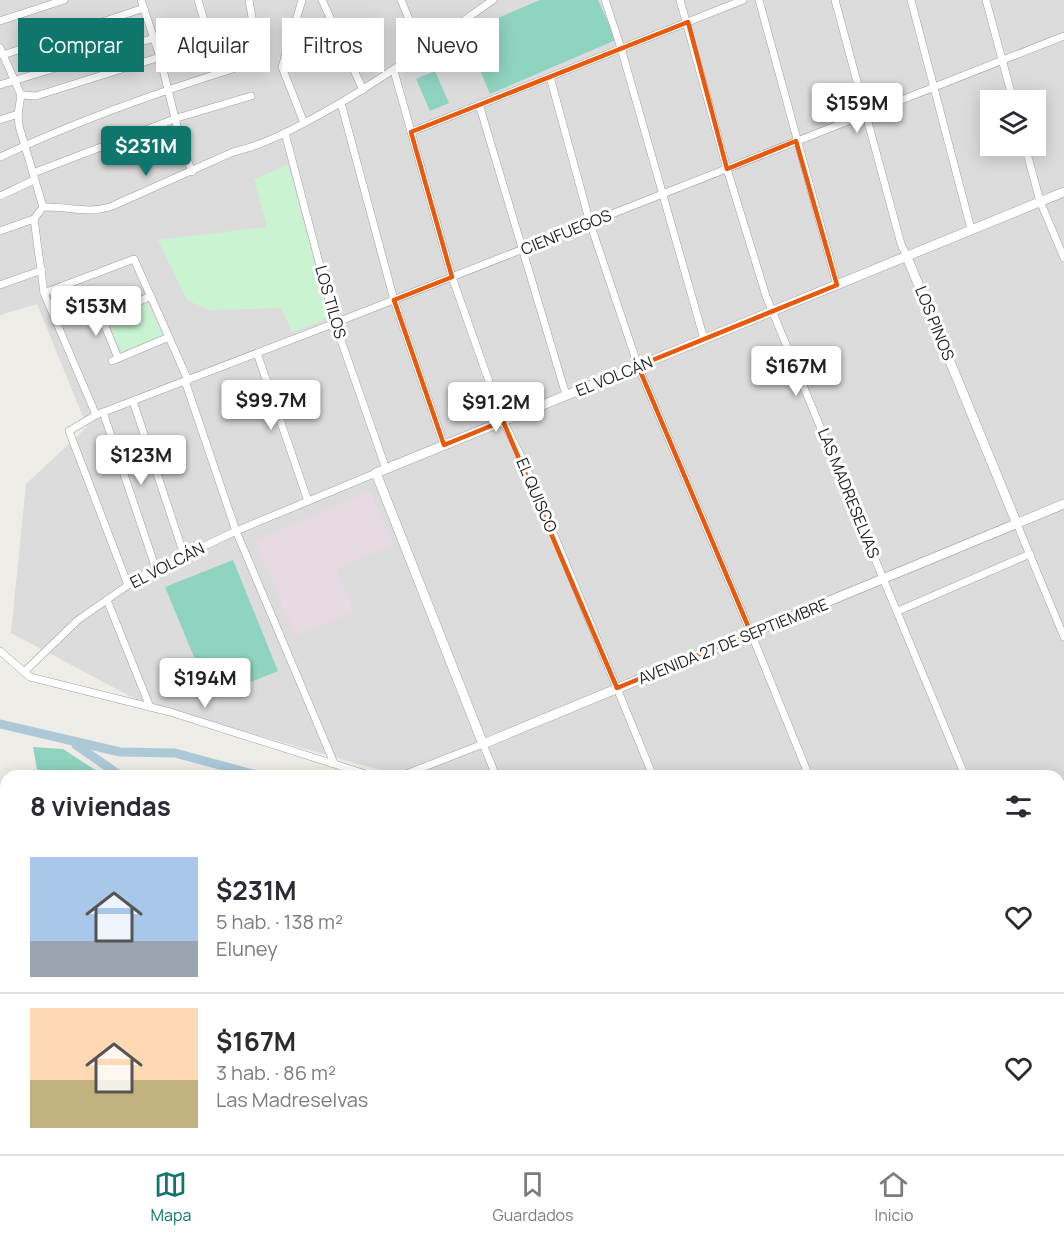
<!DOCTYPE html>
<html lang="es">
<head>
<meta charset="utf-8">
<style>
  :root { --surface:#fff; --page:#f7f7f7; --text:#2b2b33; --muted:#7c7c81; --line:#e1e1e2; --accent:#0f766e }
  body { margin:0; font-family:Manrope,sans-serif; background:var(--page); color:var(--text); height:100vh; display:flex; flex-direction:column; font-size:22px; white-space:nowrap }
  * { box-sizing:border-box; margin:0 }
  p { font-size:20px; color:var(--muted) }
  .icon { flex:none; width:33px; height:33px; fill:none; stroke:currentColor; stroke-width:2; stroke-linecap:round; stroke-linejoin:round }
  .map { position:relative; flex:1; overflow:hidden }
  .details { position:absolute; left:0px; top:770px; width:1065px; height:386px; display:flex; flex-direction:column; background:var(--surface); border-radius:18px 18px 0 0; box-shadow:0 3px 15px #0003 }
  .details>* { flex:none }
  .top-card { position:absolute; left:18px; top:18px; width:600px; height:54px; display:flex; gap:12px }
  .tools { position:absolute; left:980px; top:90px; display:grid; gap:12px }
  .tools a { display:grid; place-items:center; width:66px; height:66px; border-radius:0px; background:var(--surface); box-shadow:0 3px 15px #0003; font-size:30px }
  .price { position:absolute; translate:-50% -51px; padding:0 14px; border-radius:6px; background:#fff; color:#222; font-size:20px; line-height:39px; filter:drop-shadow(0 2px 3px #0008) }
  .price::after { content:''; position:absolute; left:50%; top:36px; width:18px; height:14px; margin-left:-9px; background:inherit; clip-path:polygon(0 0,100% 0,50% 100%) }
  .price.current { background:var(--accent); color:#fff }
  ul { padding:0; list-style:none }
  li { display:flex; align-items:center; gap:18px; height:150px; padding:0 30px }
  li+li { border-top:2px solid var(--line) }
  li span { display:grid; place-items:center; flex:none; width:168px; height:120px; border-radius:0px; color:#555 }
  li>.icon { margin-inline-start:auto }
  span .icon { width:72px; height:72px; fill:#fffc; stroke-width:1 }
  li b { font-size:26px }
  h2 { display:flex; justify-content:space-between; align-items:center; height:72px; padding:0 30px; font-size:26px }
  .pill { padding:0 21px; border-radius:0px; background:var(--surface); box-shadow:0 3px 15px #0003; font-size:21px; line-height:54px }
  .pill.current { background:var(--accent); color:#fff }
  .menu { display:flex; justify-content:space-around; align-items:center; height:84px; border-top:2px solid var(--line); background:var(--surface); font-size:16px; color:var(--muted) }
  .menu a { display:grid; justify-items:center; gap:3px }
  .menu .current { color:var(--accent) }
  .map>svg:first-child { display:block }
  .residential { fill:#dddcdc; fill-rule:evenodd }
  .industrial { fill:#e7dae3 }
  .park { fill:#caf3d2 }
  .pitch { fill:#8fd4c1 }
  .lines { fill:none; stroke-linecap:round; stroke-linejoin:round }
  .canal { stroke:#adc9d7; stroke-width:9 }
  .minor-casing { stroke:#a0a0a0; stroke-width:8 }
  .tertiary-casing { stroke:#a0a0a0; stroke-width:10 }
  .minor { stroke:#fff; stroke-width:7 }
  .tertiary { stroke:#fff; stroke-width:9 }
  .marked { fill:none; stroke:#e8590c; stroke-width:4.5; stroke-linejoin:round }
  .labels { text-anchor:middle; stroke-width:6; stroke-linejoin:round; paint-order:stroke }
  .street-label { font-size:16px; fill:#1f1f1f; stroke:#fff }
</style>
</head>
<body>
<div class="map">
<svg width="1064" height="1154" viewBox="0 0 1064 1154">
  <rect width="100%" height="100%" fill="#efede7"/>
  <g class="residential">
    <path d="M 0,0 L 1064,0 L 1064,850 L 1059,850 L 1059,776 L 397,775 L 141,702 L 11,633 L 26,484 L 87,427 L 37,304 L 0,315 ZM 990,100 L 1035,100 L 1035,146 L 990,146 Z"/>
    <polygon points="6,1014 6,1149 82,1149 84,1154 0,1154 0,1015"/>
  </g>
  <polygon class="industrial" points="370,491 394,544 336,569 354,612 296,636 254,541"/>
  <g class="park">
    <polygon points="288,165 328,314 324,320 292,332 281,308 209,310 187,300 158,240 267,227 254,179"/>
    <polygon points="147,302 163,335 121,352 107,320"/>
  </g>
  <g class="pitch">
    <polygon points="540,0 598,0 616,40 490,94 464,32"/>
    <polygon points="435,71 449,103 430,111 416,79"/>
    <polygon points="233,560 278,671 211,698 165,587"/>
    <polygon points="33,747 63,749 103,775 38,775"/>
    <polygon points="1064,1024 1064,1154 106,1154 105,1149 1059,1149 1059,1025"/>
  </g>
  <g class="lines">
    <g class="canal">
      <polyline points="0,724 120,752 175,753 260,776"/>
      <polyline points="76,745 121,776"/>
      <polyline points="1059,902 1064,901"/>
      <polyline points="1059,1016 1064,1014"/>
    </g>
    <g class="minor-casing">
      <g id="minor">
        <polyline points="141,0 160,57 181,143 192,172"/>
        <polyline points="198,0 211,44"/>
        <polyline points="249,0 256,41"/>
        <polyline points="302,0 282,67 304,123"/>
        <polyline points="322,0 363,90"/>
        <polyline points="401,0 422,50"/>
        <polyline points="605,0 621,48 704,339"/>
        <polyline points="680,0 727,169 766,296 965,776"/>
        <polyline points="759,0 837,285"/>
        <polyline points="835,0 901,244 907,257"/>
        <polyline points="911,0 971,229"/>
        <polyline points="986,0 1013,100"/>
        <polyline points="0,21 64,0"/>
        <polyline points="0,48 21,95 18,114 19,126 43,207 34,219 44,293 96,415"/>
        <polyline points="3,55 144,8"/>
        <polyline points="394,71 452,277 503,421 525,464 653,776"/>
        <polyline points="550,77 590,223 638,366 751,633 809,776"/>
        <polyline points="0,85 154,38"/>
        <polyline points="21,95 36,96 160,57"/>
        <polyline points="341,103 394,300 444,445"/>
        <polyline points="479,104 566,395"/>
        <polyline points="0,120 18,114"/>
        <polyline points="411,132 743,0"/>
        <polyline points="285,133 335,323 386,469"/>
        <polyline points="1025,146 1040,201 1064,258"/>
        <path d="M 0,157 C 77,121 158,92 239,67"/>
        <polyline points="33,173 177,118 251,96"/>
        <polyline points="0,196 34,180"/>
        <path d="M 43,207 C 68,206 85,214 110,207 L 233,152 C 265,145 293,129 321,114 C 382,80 436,40 493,0"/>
        <polyline points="0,231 34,219"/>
        <polyline points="0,285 42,270"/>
        <polyline points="44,293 134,259 188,380"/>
        <polyline points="97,306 118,358"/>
        <polyline points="102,318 151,296"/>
        <polyline points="257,353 308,501"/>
        <polyline points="112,361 169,337"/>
        <polyline points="185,381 236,531 334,763"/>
        <polyline points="133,401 184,555"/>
        <polyline points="103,412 156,569"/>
        <polyline points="1017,524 1064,637"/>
        <polyline points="128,585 69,431 96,415 335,323 1064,36"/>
        <polyline points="107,600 150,707"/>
        <polyline points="898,611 1030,554"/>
        <polyline points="0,651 30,677 170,712 372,776"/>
        <polyline points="24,672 78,620 141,576 236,531 376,473"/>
        <polyline points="401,776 483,744 496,776"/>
        <polyline points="1059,862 1064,861"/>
        <polyline points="0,1146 6,1145"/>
      </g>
    </g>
    <g class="tertiary-casing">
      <g id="tertiary">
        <polyline points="1064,192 376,473 483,744 1064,504"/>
        <polyline points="907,257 1017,524"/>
      </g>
    </g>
    <use href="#minor" class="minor"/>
    <use href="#tertiary" class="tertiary"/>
  </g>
  <path class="marked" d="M 688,22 L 727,169 L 796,141 L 837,285 L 638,366 L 751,633 L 617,688 L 503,421 L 444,445 L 394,300 L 452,277 L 411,132 Z"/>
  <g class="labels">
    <g class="street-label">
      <text transform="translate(566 232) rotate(-22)" y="6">CIENFUEGOS</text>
      <text transform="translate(331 302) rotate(74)" y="6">LOS TILOS</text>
      <text transform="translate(935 323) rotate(68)" y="6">LOS PINOS</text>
      <text transform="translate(614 376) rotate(-22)" y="6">EL VOLCÁN</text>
      <text transform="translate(849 493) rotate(68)" y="6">LAS MADRESELVAS</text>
      <text transform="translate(537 495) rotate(67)" y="6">EL QUISCO</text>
      <text transform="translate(167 565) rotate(-27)" y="6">EL VOLCÁN</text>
      <text transform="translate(733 641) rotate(-22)" y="6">AVENIDA 27 DE SEPTIEMBRE</text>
    </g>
  </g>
</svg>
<div class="tools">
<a><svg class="icon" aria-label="layers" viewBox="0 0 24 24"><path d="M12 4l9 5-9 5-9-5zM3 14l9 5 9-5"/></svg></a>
</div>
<b class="price" style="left:857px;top:134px">$159M</b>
<b class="price current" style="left:146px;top:177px">$231M</b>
<b class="price" style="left:96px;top:337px">$153M</b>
<b class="price" style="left:796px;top:397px">$167M</b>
<b class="price" style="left:271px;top:431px">$99.7M</b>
<b class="price" style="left:496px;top:433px">$91.2M</b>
<b class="price" style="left:141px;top:486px">$123M</b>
<b class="price" style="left:205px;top:709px">$194M</b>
<div class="top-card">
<a class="pill current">Comprar</a>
<a class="pill">Alquilar</a>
<a class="pill">Filtros</a>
<a class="pill">Nuevo</a>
</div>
<section class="details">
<h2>8 viviendas<svg class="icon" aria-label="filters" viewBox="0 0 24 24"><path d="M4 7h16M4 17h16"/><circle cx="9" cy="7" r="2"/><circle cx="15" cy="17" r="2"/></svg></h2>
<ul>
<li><span style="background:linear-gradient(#a9c7e8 70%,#9aa5b1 0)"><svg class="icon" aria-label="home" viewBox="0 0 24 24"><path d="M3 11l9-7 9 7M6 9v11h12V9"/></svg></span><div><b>$231M</b><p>5 hab. · 138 m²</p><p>Eluney</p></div><svg class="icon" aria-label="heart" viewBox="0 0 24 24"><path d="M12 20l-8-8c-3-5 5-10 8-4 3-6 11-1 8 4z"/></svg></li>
<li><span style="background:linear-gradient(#ffd9b3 60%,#c2b280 0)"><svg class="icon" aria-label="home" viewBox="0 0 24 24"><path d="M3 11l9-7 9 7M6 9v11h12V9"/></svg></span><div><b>$167M</b><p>3 hab. · 86 m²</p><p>Las Madreselvas</p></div><svg class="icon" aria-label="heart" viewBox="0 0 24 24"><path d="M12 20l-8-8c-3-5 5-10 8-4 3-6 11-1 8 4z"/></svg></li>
</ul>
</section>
</div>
<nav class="menu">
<a class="current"><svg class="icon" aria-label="map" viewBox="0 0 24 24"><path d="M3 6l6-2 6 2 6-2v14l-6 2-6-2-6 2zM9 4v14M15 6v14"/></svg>Mapa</a>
<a><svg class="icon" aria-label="saved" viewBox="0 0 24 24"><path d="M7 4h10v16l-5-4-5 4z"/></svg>Guardados</a>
<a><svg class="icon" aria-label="home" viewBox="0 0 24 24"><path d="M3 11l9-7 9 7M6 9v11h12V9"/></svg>Inicio</a>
</nav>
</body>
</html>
